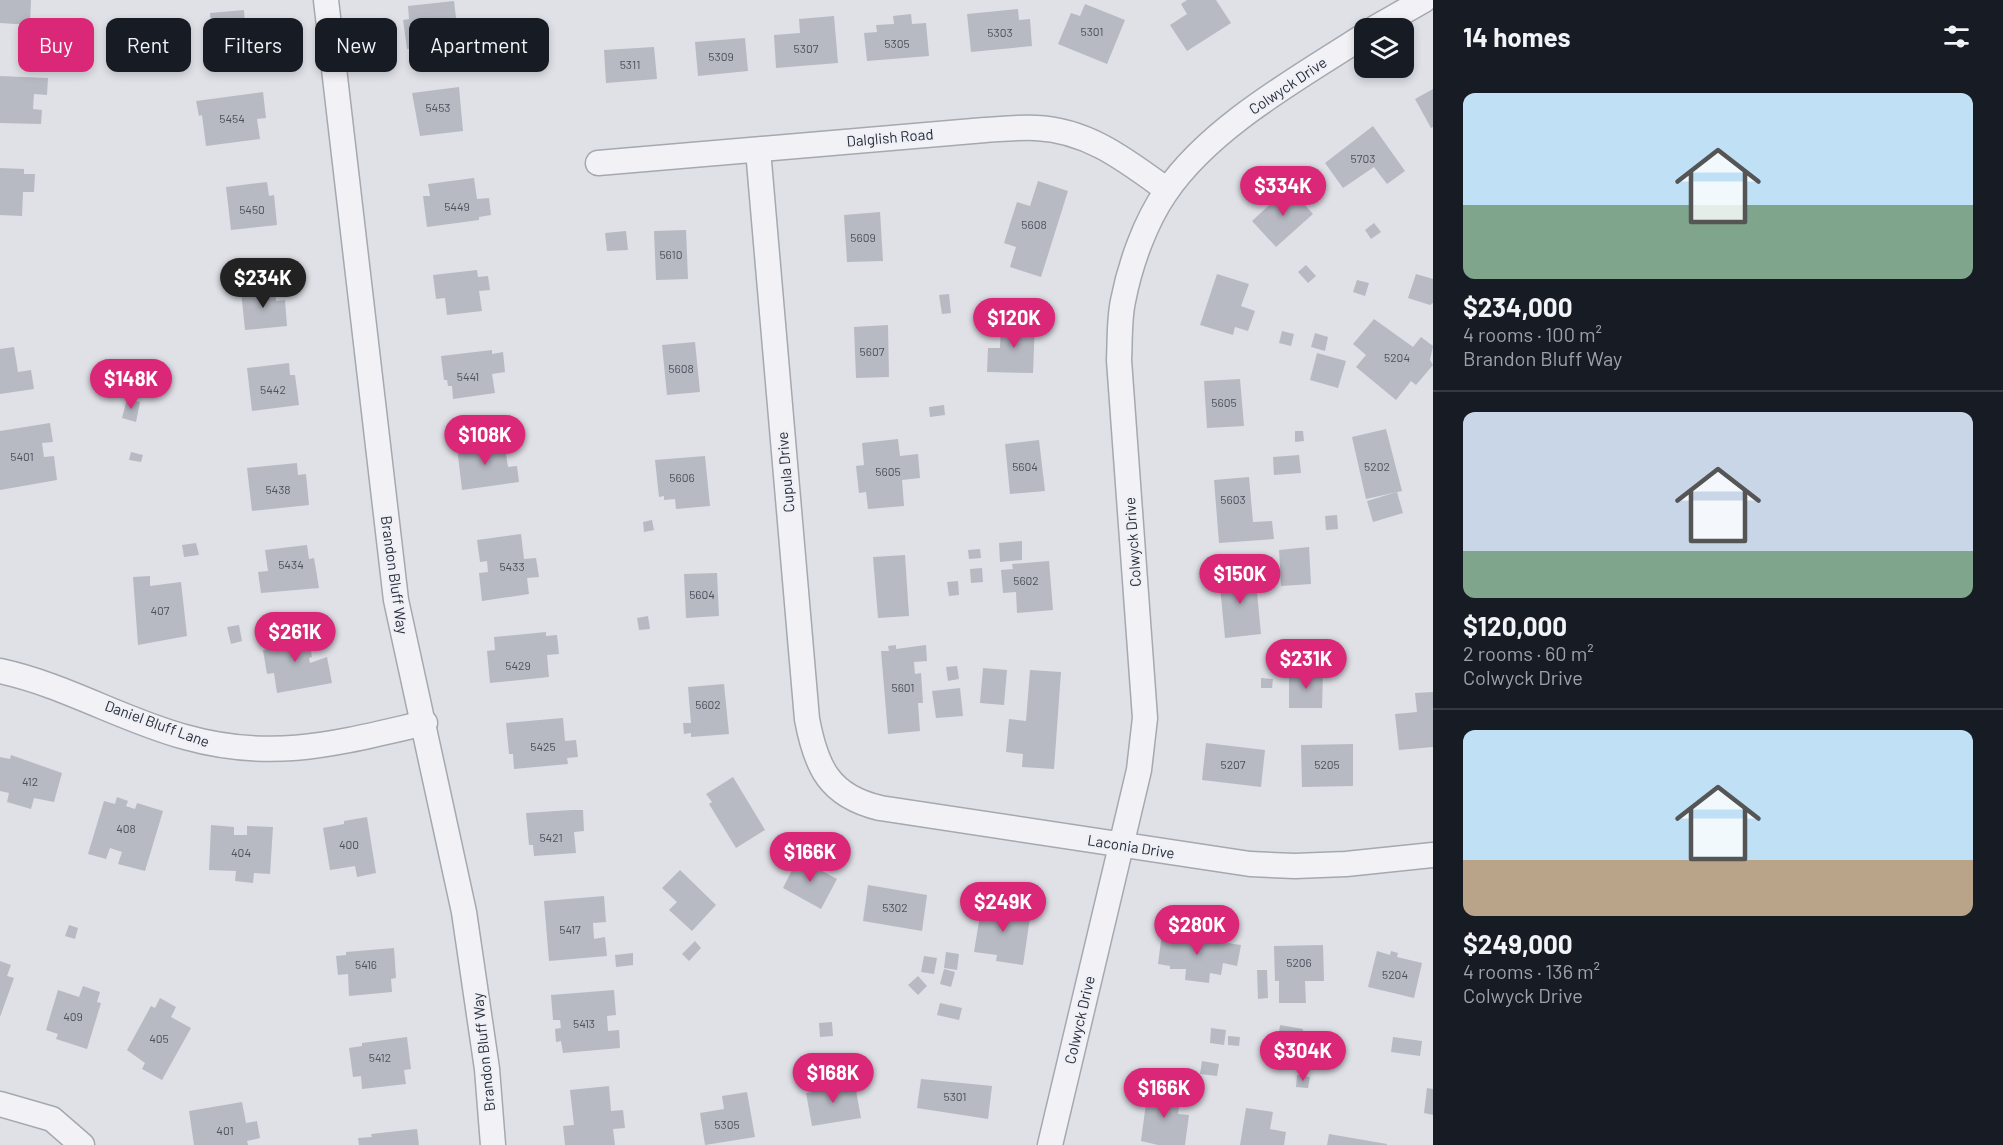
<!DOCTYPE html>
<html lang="en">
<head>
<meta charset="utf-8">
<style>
  :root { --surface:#171b24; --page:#20242c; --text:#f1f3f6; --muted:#9ea1a6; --line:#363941; --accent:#db2777 }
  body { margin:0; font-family:Barlow,sans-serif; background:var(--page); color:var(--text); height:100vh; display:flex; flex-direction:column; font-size:22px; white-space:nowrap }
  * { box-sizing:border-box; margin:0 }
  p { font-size:20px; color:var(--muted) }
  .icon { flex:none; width:33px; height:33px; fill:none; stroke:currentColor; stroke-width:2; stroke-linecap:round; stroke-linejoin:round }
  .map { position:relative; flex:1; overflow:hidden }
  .drawer { display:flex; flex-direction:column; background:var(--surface); width:570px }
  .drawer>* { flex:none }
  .banner { position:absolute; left:18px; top:18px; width:570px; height:54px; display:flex; gap:12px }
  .buttons { position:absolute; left:1354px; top:18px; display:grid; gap:12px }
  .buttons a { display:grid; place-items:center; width:60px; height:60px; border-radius:12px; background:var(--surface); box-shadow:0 3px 9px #0003; font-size:30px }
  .price { position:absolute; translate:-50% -51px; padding:0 14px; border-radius:21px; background:var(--accent); color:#fff; font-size:20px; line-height:39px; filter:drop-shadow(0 2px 3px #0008) }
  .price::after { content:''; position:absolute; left:50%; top:36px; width:18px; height:14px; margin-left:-9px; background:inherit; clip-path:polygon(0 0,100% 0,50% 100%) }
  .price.on { background:#222; color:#fff }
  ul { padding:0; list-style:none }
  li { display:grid; align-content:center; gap:12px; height:318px; padding:0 30px }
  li+li { border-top:2px solid var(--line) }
  li span { display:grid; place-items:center; height:186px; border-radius:12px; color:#555 }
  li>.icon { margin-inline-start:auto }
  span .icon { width:108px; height:108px; fill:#fffc; stroke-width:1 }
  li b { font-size:26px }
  h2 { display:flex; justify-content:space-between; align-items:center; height:72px; padding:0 30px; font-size:26px }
  .tag { padding:0 21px; border-radius:12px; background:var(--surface); box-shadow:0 3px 9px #0003; font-size:21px; line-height:54px }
  .tag.on { background:var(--accent); color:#fff }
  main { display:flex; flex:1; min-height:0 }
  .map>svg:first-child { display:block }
  .building { fill:#b7bac3 }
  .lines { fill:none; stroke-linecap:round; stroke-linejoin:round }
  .minor-casing { stroke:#a5a8b0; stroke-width:27 }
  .minor { stroke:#f2f2f6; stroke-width:24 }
  .labels { text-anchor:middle; stroke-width:4.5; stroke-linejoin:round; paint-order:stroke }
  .number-label { font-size:12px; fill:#4d515e }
  .street-label { font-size:15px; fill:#2a2e3c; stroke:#eef0f5 }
</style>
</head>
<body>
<main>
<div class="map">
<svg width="1433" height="1145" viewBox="0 0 1433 1145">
  <rect width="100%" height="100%" fill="#dfe1e7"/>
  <g class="building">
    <polygon points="0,0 31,0 30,25 0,23"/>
    <polygon points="1187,0 1216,0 1231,23 1187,51 1170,25 1187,14 1181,4"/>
    <polygon points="454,1 459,43 407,49 403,20 409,19 408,6"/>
    <polygon points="1085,4 1125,20 1107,64 1058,44 1071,13 1080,16"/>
    <polygon points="1018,9 1019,20 1030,19 1032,46 971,52 967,14"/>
    <polygon points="244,10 245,25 254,24 256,49 214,53 210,13"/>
    <polygon points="911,14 912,24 926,23 929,56 867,61 864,33 877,32 876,25 894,24 893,16"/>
    <polygon points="834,16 838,63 776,68 774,35 800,33 799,19"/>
    <polygon points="745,38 748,71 698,76 695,42"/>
    <polygon points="654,47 657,79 606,83 604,50"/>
    <polygon points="0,76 48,78 47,95 34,94 33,109 42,110 41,124 0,123"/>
    <polygon points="459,87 463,131 420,136 412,93"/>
    <polygon points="1433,89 1433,127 1431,128 1415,99"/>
    <polygon points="263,92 266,118 257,119 260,139 206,146 202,115 199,116 196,101"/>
    <polygon points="1373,126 1405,171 1387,184 1374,167 1343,188 1325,163"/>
    <polygon points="0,168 24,169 24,174 35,174 34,192 23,192 22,216 0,215"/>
    <polygon points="474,178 477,199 489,198 491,215 479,217 479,220 427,227 423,196 430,196 428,184"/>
    <polygon points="1038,181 1068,191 1041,277 1010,267 1016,247 1004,243 1017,202 1030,206"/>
    <polygon points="267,182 269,196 274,195 277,225 231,230 226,187"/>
    <polygon points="1289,187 1313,214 1276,247 1252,221"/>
    <polygon points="880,212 883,261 847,262 844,215"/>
    <polygon points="1374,223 1381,232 1371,239 1365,230"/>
    <polygon points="686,230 688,279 656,280 654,231"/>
    <polygon points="626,231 628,250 607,251 605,233"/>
    <polygon points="1306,265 1316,276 1308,283 1298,272"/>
    <polygon points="477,270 478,277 488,276 490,290 479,291 482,311 447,315 445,298 436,299 433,275"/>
    <polygon points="1217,274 1249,284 1241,306 1255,311 1248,331 1235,327 1233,335 1200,325"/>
    <polygon points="1416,274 1433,279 1433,303 1430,305 1408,298"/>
    <polygon points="1357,280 1369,283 1365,296 1353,292"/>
    <polygon points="275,287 276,301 285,300 287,326 245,330 241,291"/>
    <polygon points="949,294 951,313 942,314 939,295"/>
    <polygon points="1374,319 1413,347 1421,337 1433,346 1430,360 1433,365 1416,385 1411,381 1396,400 1356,367 1366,355 1353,344"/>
    <polygon points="1001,322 1035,323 1033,373 987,372 988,348 1000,348"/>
    <polygon points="888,325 889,377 856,378 854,327"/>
    <polygon points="1282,331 1294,334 1291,346 1279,343"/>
    <polygon points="1315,333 1328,337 1325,351 1311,347"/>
    <polygon points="695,342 700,392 667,395 662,345"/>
    <polygon points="14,347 18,372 31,370 34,389 0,394 0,349"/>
    <polygon points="492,350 492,354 503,352 505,372 492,374 495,393 453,399 452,386 448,386 447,380 444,380 441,356"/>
    <polygon points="1317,353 1346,361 1338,388 1310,380"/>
    <polygon points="289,363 290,375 295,375 299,405 252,411 247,368"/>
    <polygon points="1240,379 1244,426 1207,428 1204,381"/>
    <polygon points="127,399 140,402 136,422 122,418"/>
    <polygon points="944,405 945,415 930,417 929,407"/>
    <polygon points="50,423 53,442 42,443 44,457 54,456 57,480 0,490 0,431"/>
    <polygon points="1386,429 1402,491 1366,499 1352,437"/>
    <polygon points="1295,431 1303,431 1304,441 1295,442"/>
    <polygon points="898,439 900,456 918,454 920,478 902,480 904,506 868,509 866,492 859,493 856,466 864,465 862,443"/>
    <polygon points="1039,440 1045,491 1010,494 1005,444"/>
    <polygon points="504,441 508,467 517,466 519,482 462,490 457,447"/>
    <polygon points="131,452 143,455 141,462 129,460"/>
    <polygon points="1299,455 1301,473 1274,475 1273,457"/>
    <polygon points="705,456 710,506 676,509 675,499 664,500 664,496 659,497 655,460"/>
    <polygon points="297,463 298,475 306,474 309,505 252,511 247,468"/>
    <polygon points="1249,477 1253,522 1272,521 1274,539 1219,543 1214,480"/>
    <polygon points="1397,492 1403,513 1373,522 1367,501"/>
    <polygon points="1337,515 1338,529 1326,530 1325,516"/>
    <polygon points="652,520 654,530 644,532 643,522"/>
    <polygon points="521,534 524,559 536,558 539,577 527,578 529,594 482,601 479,573 488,572 487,561 480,562 477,540"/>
    <polygon points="1022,541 1022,560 1000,562 999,543"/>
    <polygon points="196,543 199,555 184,557 182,545"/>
    <polygon points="307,545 309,559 314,558 319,588 261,593 258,572 268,571 265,550"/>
    <polygon points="1309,547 1311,584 1281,586 1279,550"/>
    <polygon points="980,549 981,558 969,559 968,550"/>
    <polygon points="905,555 909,616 878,618 873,557"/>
    <polygon points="1049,561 1053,610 1017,613 1016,592 1003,593 1001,570 1013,569 1012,564"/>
    <polygon points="982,568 983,582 971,583 970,569"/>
    <polygon points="1255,572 1261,634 1225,638 1219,576"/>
    <polygon points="717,573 719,616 686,618 684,574"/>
    <polygon points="150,576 150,586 181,582 187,636 138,645 133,577"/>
    <polygon points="958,581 959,595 949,596 947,582"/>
    <polygon points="648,616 650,629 639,630 637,618"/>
    <polygon points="239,625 242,641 231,644 227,627"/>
    <polygon points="304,630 305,634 308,634 312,657 309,658 310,663 327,657 332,683 277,693 274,673 267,674 263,650 271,648 269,636"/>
    <polygon points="546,632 546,636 557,635 559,654 547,655 549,677 490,683 487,651 495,650 494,637"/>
    <polygon points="896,645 896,649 926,645 927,661 914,662 915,674 921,673 923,703 918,703 920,731 888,734 881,651 889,651 888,646"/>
    <polygon points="1292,656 1316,656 1317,670 1292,670"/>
    <polygon points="957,666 959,679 948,681 946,667"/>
    <polygon points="983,668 1007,670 1004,705 980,703"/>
    <polygon points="1030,670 1061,672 1054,769 1022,767 1023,754 1006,752 1009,719 1026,721"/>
    <polygon points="1289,672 1323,673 1322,708 1289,708"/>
    <polygon points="1261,678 1273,679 1272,688 1261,688"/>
    <polygon points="724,684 729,734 691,737 691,733 684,734 683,723 691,723 688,687"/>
    <polygon points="960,688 963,716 936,718 932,691"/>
    <polygon points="1433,692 1433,747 1399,750 1395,714 1417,712 1415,693"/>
    <polygon points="563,718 565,741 576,740 578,757 567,758 568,764 514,769 513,754 509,754 506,723"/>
    <polygon points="1206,743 1265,750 1261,787 1202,780"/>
    <polygon points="1353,744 1353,786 1302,787 1301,745"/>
    <polygon points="11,755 62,773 54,802 34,798 31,809 7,802 9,793 0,791 0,757 10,759"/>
    <polygon points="733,777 765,830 736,848 709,804 712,802 706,794"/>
    <polygon points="117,797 128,801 126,806 135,809 137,803 163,811 145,871 118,864 122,852 110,848 106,859 88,854 104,801 115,804"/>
    <polygon points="572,810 583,810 584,831 574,832 576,853 534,856 533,845 529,845 526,813"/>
    <polygon points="367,817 376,873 357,877 355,866 330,870 323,828 344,824 344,821"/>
    <polygon points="211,825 234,827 234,835 247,835 247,826 273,827 270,874 254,873 253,883 235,881 236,871 209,870"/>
    <polygon points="798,858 837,879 821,909 783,888"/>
    <polygon points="680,870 716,905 692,931 669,910 677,902 662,888"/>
    <polygon points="868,885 927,895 922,931 863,921"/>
    <polygon points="604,896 606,922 593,923 594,939 605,937 607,956 549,961 544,901"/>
    <polygon points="982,903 1031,911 1023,965 996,961 997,955 974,952"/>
    <polygon points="69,925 78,928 75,939 65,936"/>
    <polygon points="1162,933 1241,945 1237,966 1223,963 1221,975 1210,973 1209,983 1185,980 1186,969 1170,969 1170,966 1158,964"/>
    <polygon points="695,941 701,948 689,961 682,954"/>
    <polygon points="1323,945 1324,981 1305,981 1306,1003 1279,1003 1279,981 1275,981 1274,946"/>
    <polygon points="394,948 396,978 391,979 392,992 349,996 348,974 338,975 336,956 346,955 346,952"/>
    <polygon points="1377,951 1390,955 1391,951 1398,953 1397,957 1422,963 1414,998 1368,987"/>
    <polygon points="946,952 959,954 957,970 944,968"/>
    <polygon points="633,953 633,965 616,967 615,955"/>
    <polygon points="924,956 937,958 934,974 921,972"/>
    <polygon points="0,961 11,965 7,976 14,978 0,1017"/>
    <polygon points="944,969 955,972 951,987 940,984"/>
    <polygon points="1257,970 1267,970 1268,998 1258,999"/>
    <polygon points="918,976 927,986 918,995 908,985"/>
    <polygon points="83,986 100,992 97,1002 101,1003 87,1049 56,1039 58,1034 46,1030 58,990 79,997"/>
    <polygon points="614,990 616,1015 607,1016 608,1031 619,1030 620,1048 563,1053 561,1041 556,1042 555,1029 561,1028 560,1020 553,1020 551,995"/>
    <polygon points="160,998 176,1007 171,1017 191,1028 162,1080 142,1069 145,1063 127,1050 151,1006 155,1008"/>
    <polygon points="940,1003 962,1008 959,1020 937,1015"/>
    <polygon points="832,1022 833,1036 820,1037 819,1023"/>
    <polygon points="1280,1025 1303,1029 1300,1051 1277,1047"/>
    <polygon points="1211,1028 1226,1030 1224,1045 1210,1043"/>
    <polygon points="1228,1036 1240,1037 1239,1046 1228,1045"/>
    <polygon points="407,1037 411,1069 404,1070 406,1084 362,1089 361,1076 353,1077 349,1048 362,1046 362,1043"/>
    <polygon points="1393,1037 1422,1041 1420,1056 1391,1052"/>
    <polygon points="1202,1061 1219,1064 1217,1076 1200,1074"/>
    <polygon points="1297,1075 1310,1077 1308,1088 1296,1087"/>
    <polygon points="921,1079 992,1086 988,1119 917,1108"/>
    <polygon points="835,1081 836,1088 855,1085 861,1118 812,1126 806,1093 820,1091 819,1083"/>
    <polygon points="609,1086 611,1111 623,1110 625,1128 613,1129 615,1145 565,1145 563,1126 574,1125 570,1090"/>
    <polygon points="1148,1088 1181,1093 1178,1114 1189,1115 1185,1145 1158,1145 1141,1141"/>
    <polygon points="1427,1088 1433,1089 1433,1115 1424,1113"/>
    <polygon points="747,1092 755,1137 705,1145 700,1113 724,1109 722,1096"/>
    <polygon points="242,1102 246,1123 257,1121 260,1138 247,1141 248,1145 194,1145 189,1111"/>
    <polygon points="1246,1108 1273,1112 1270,1129 1286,1132 1284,1145 1240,1145"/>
    <polygon points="417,1129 419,1145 359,1145 358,1138 372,1137 371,1134"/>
    <polygon points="1329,1134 1387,1144 1387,1145 1327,1145"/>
  </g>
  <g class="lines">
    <g class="minor-casing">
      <g id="minor">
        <polyline points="326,0 396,600 464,912 487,1069 493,1145"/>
        <polyline points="1375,28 1424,0"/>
        <path d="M 758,150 L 807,719 C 816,767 829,796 880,808 L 1250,864 L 1295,866 L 1346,864 L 1433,855"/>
        <path d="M 598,163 L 985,130 C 1002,129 1019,127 1036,128 C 1088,130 1127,161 1167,190"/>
        <path d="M 0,671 C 65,685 122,720 185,737 C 274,762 338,743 425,723"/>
        <polyline points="0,1104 52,1119 82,1145"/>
        <path d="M 1050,1145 L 1139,770 L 1145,718 L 1119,360 C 1120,341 1119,320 1123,301 C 1130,265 1145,222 1166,192 C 1211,126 1299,78 1365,35"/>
      </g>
    </g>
    <use href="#minor" class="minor"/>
  </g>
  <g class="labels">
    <g class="number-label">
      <text x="1092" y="36">5301</text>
      <text x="1000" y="37">5303</text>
      <text x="897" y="48">5305</text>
      <text x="806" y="53">5307</text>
      <text x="721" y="61">5309</text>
      <text x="630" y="69">5311</text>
      <text x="438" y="112">5453</text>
      <text x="232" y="123">5454</text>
      <text x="1363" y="163">5703</text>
      <text x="457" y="211">5449</text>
      <text x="252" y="214">5450</text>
      <text x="1034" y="229">5608</text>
      <text x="863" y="242">5609</text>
      <text x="671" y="259">5610</text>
      <text x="872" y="356">5607</text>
      <text x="1397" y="362">5204</text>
      <text x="681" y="373">5608</text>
      <text x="468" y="381">5441</text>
      <text x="273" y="394">5442</text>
      <text x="1224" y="407">5605</text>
      <text x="22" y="461">5401</text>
      <text x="1025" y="471">5604</text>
      <text x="1377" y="471">5202</text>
      <text x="888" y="476">5605</text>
      <text x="682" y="482">5606</text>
      <text x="278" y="494">5438</text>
      <text x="1233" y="504">5603</text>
      <text x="291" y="569">5434</text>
      <text x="512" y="571">5433</text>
      <text x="1026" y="585">5602</text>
      <text x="702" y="599">5604</text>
      <text x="160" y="615">407</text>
      <text x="518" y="670">5429</text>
      <text x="903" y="692">5601</text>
      <text x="708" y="709">5602</text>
      <text x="543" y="751">5425</text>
      <text x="1233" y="769">5207</text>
      <text x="1327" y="769">5205</text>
      <text x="30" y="786">412</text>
      <text x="126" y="833">408</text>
      <text x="551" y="842">5421</text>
      <text x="349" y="849">400</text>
      <text x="241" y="857">404</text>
      <text x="895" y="912">5302</text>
      <text x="570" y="934">5417</text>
      <text x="1299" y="967">5206</text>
      <text x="366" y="969">5416</text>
      <text x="1395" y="979">5204</text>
      <text x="73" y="1021">409</text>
      <text x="584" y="1028">5413</text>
      <text x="159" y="1043">405</text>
      <text x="380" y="1062">5412</text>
      <text x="955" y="1101">5301</text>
      <text x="727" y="1129">5305</text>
      <text x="225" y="1135">401</text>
    </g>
    <g class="street-label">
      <text transform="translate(1288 86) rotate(-34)" y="5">Colwyck Drive</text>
      <text transform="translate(890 138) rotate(-5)" y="5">Dalglish Road</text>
      <text transform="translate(786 472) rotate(-95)" y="5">Cupula Drive</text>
      <text transform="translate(1133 542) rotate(-94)" y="5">Colwyck Drive</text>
      <text transform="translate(394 575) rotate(82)" y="5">Brandon Bluff Way</text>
      <text transform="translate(157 724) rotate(20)" y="5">Daniel Bluff Lane</text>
      <text transform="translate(1131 847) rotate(9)" y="5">Laconia Drive</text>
      <text transform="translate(1080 1020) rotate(-77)" y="5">Colwyck Drive</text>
      <text transform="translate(484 1052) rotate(-96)" y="5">Brandon Bluff Way</text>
    </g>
  </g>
</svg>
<div class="buttons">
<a><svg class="icon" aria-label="layers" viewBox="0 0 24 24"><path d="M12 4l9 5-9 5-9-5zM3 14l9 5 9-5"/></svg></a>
</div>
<b class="price" style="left:1283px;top:217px">$334K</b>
<b class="price on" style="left:263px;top:309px">$234K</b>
<b class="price" style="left:1014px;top:349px">$120K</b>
<b class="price" style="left:131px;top:410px">$148K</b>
<b class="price" style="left:485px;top:466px">$108K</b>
<b class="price" style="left:1240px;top:605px">$150K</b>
<b class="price" style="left:295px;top:663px">$261K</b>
<b class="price" style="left:1306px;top:690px">$231K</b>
<b class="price" style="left:810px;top:883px">$166K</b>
<b class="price" style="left:1003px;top:933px">$249K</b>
<b class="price" style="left:1197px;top:956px">$280K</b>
<b class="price" style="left:1303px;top:1082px">$304K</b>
<b class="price" style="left:833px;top:1104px">$168K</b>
<b class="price" style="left:1164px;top:1119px">$166K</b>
<div class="banner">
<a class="tag on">Buy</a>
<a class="tag">Rent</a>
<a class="tag">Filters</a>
<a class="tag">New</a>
<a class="tag">Apartment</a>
</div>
</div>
<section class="drawer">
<h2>14 homes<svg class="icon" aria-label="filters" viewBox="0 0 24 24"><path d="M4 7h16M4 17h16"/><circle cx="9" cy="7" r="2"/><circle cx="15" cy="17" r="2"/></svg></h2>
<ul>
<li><span style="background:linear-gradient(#bfe0f5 60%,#7fa58c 0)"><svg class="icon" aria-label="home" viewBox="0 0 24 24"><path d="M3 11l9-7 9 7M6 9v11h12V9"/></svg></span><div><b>$234,000</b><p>4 rooms · 100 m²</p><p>Brandon Bluff Way</p></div></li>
<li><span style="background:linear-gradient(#c9d6e8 75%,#7fa58c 0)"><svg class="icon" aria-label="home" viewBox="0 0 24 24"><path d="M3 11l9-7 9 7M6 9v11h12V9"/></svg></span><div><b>$120,000</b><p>2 rooms · 60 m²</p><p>Colwyck Drive</p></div></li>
<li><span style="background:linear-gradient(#bfe0f5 70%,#b9a48a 0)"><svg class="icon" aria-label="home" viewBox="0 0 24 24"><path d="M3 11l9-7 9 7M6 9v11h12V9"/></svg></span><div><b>$249,000</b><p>4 rooms · 136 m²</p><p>Colwyck Drive</p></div></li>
</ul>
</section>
</main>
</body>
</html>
